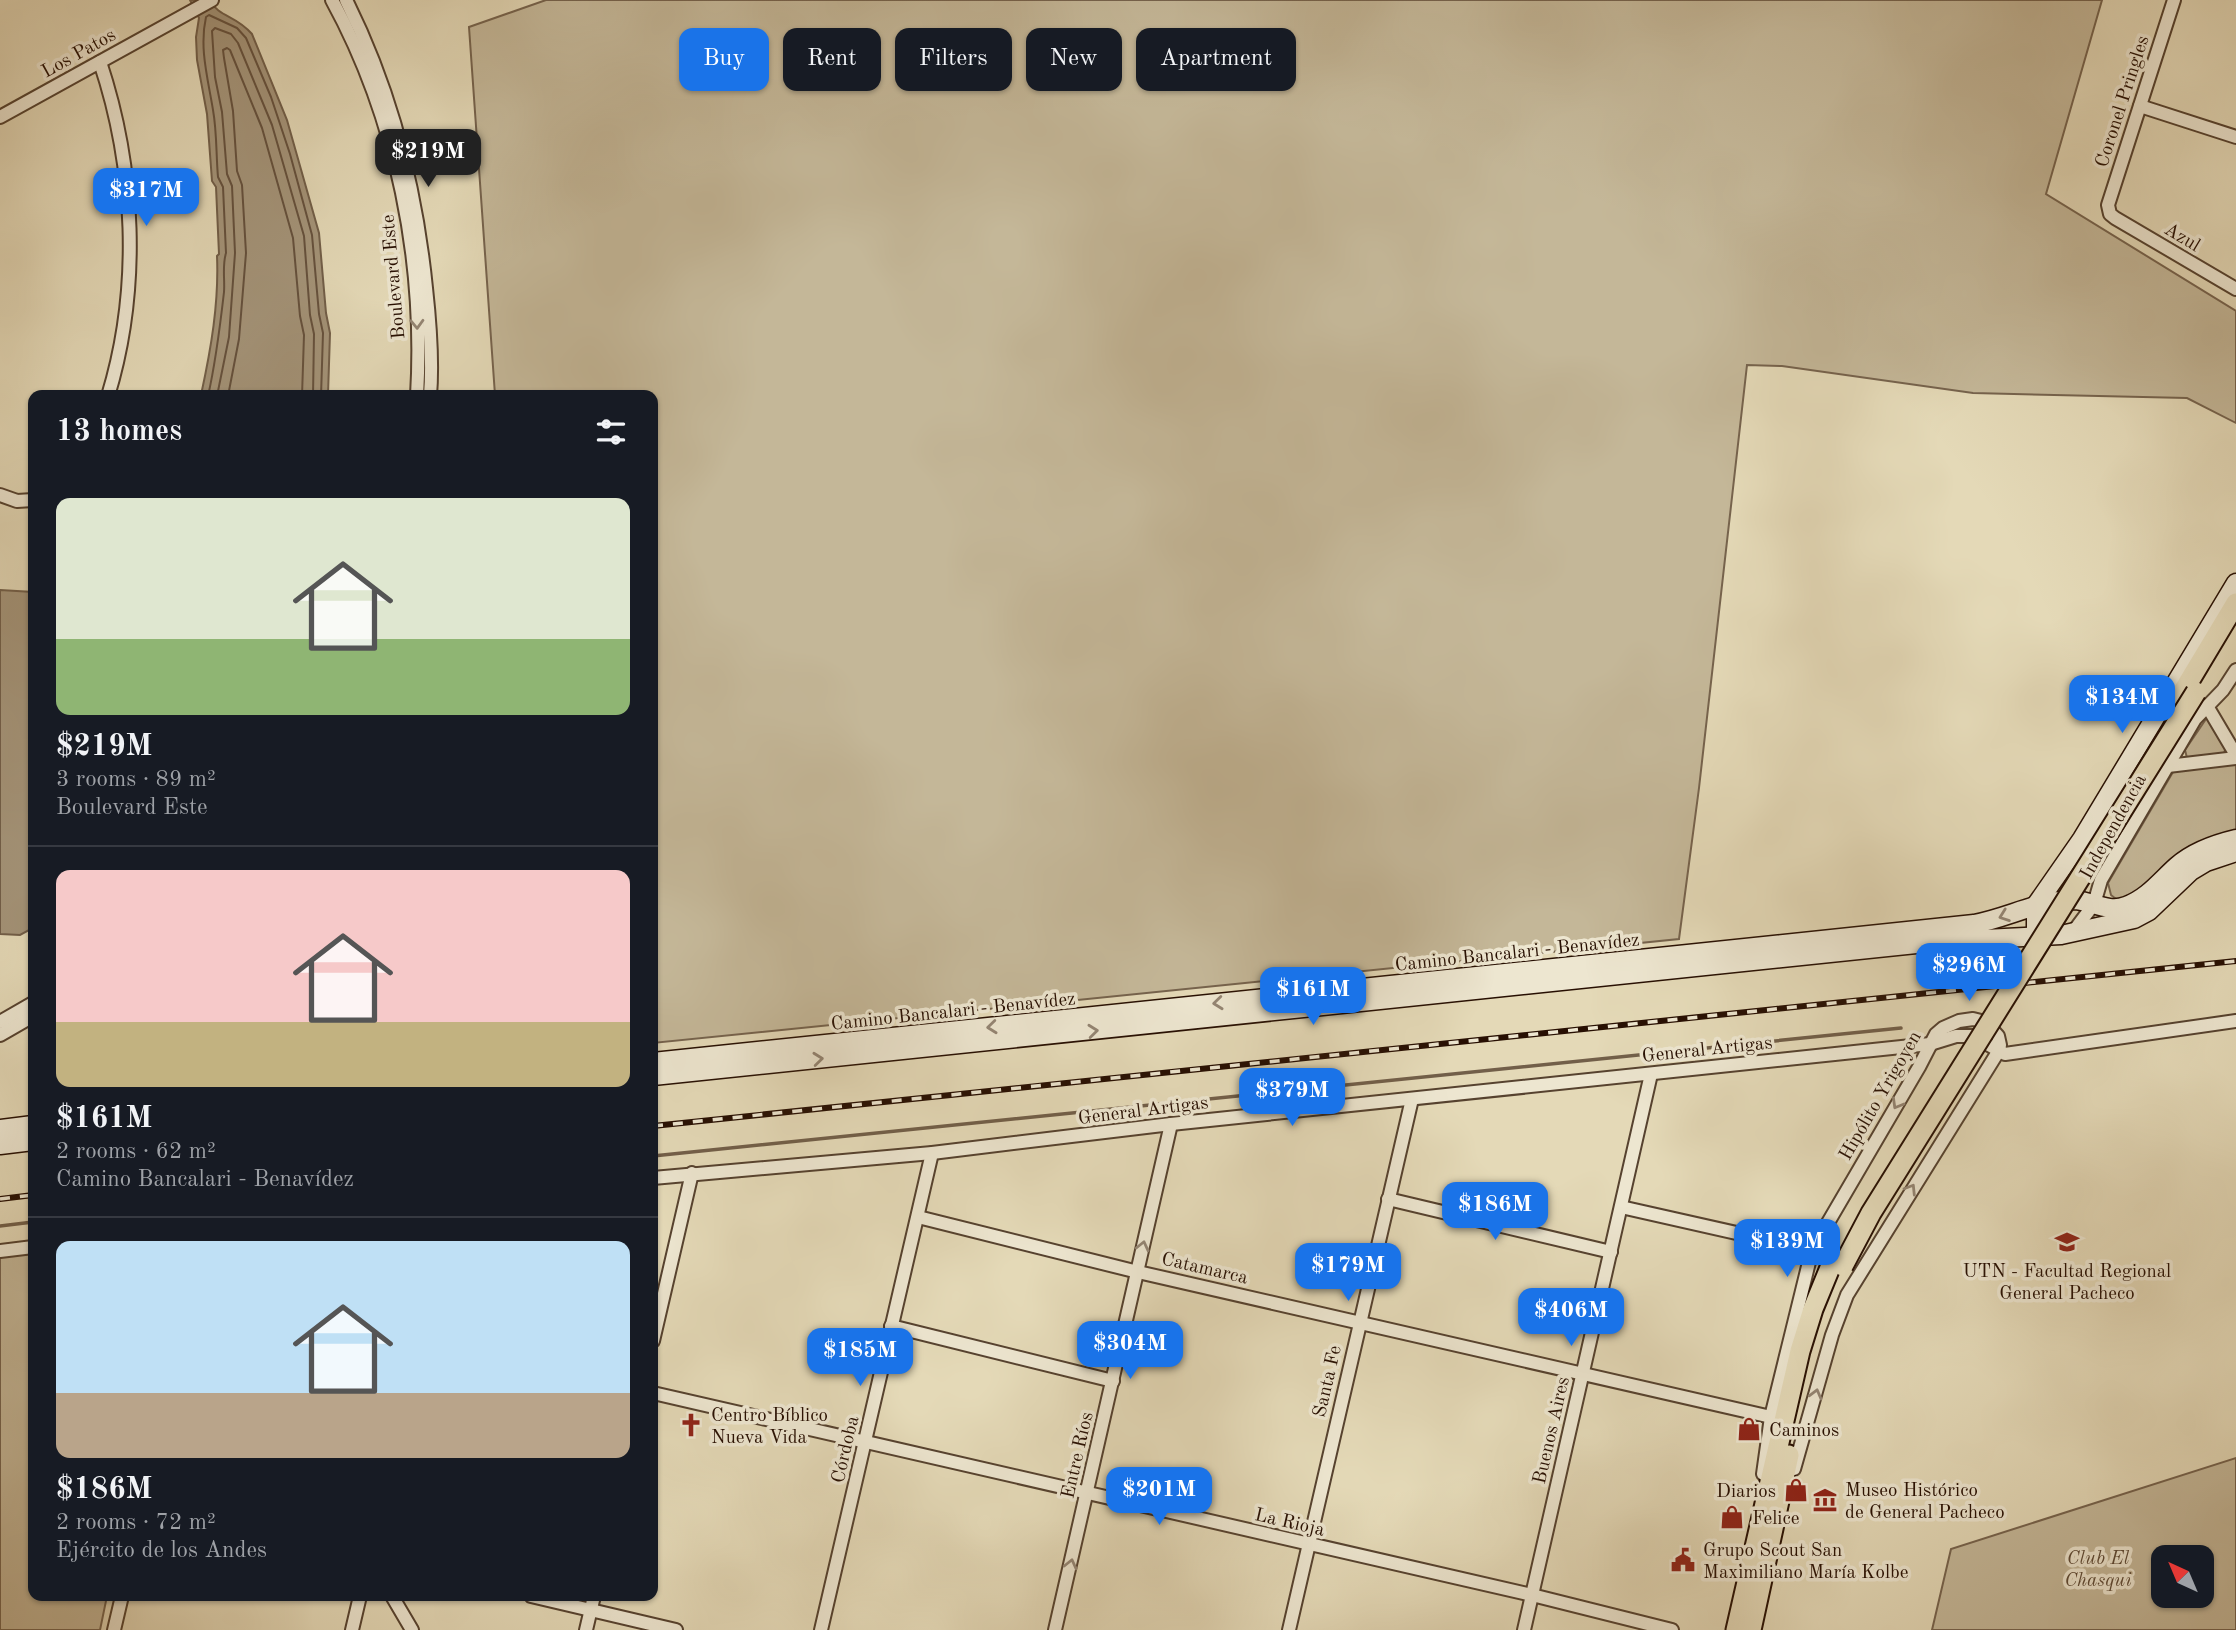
<!DOCTYPE html>
<html lang="en">
<head>
<meta charset="utf-8">
<style>
  :root { --surface:#171b24; --page:#242831; --text:#f1f3f6; --muted:#9ea1a6; --line:#363941; --accent:#1a73e8 }
  body { margin:0; font-family:"Old Standard TT",serif; background:var(--page); color:var(--text); height:100vh; display:flex; flex-direction:column; font-size:26px; white-space:nowrap }
  * { box-sizing:border-box; margin:0 }
  p { font-size:23px; color:var(--muted) }
  .icon { flex:none; width:38px; height:38px; fill:none; stroke:currentColor; stroke-width:2; stroke-linecap:round; stroke-linejoin:round }
  .map { position:relative; flex:1; overflow:hidden }
  .panel { position:absolute; left:28px; top:390px; width:630px; height:1211px; display:flex; flex-direction:column; background:var(--surface); border-radius:14px; box-shadow:0 2px 5px #0004 }
  .panel>* { flex:none }
  .top-card { position:absolute; left:679px; top:28px; width:665px; height:63px; display:flex; gap:14px }
  .needle { width:46px; rotate:316deg }
  .fabs { position:absolute; left:2151px; top:1545px; display:grid; gap:14px }
  .fabs a { display:grid; place-items:center; width:63px; height:63px; border-radius:14px; background:var(--surface); box-shadow:0 2px 5px #0004; font-size:35px }
  .price { position:absolute; translate:-50% -60px; padding:0 16px; border-radius:14px; background:var(--accent); color:#fff; font-size:23px; line-height:46px; filter:drop-shadow(0 2px 4px #0008) }
  .price::after { content:''; position:absolute; left:50%; top:42px; width:21px; height:16px; margin-left:-10px; background:inherit; clip-path:polygon(0 0,100% 0,50% 100%) }
  .price.active { background:#222; color:#fff }
  ul { padding:0; list-style:none }
  li { display:grid; align-content:center; gap:14px; height:371px; padding:0 28px }
  li+li { border-top:2px solid var(--line) }
  li span { display:grid; place-items:center; height:217px; border-radius:14px; color:#555 }
  li>.icon { margin-inline-start:auto }
  span .icon { width:126px; height:126px; fill:#fffc; stroke-width:1 }
  li b { font-size:30px }
  h2 { display:flex; justify-content:space-between; align-items:center; height:84px; padding:0 28px; font-size:30px }
  .tag { padding:0 24px; border-radius:14px; background:var(--surface); box-shadow:0 2px 5px #0004; font-size:24px; line-height:63px }
  .tag.active { background:var(--accent); color:#fff }
  .map>svg:first-child { display:block }
  .green { fill:#c4b798; stroke:#76634d; stroke-width:2; fill-rule:evenodd }
  .water { fill:#a49479; stroke:#725f49; stroke-width:2 }
  .lines { fill:none; stroke-linecap:round; stroke-linejoin:round }
  .shore { stroke:#66523e; stroke-width:2 }
  .stream { stroke:#725f49; stroke-width:3.5 }
  .minor-casing { stroke:#56422f; stroke-width:16 }
  .secondary-casing { stroke:#270f02; stroke-width:21 }
  .primary-casing { stroke:#270f02; stroke-width:23 }
  .minor { stroke:#ede6d0; stroke-width:12 }
  .secondary { stroke:#ede6d0; stroke-width:18 }
  .primary { stroke:#e4d9b7; stroke-width:19 }
  .rail-casing { stroke:#270f02; stroke-width:6 }
  .rail { stroke:#ede6d0; stroke-width:3.5; stroke-dasharray:10; stroke-linecap:butt }
  .primary-bridge-casing { stroke:#270f02; stroke-width:23; stroke-linecap:butt }
  .primary-bridge { stroke:#e4d9b7; stroke-width:19 }
  .oneway { stroke:#948573 }
  .labels { text-anchor:middle; stroke-width:7; stroke-linejoin:round; paint-order:stroke }
  .street-label { font-size:19px; fill:#270f02; stroke:#ede6d0 }
  .poi-label { font-size:19px; fill:#270f02; stroke:#ede6d0; text-anchor:start }
  .park-label { font-size:19px; font-style:italic; fill:#5e4a36; stroke:#ede6d0 }
</style>
</head>
<body>
<div class="map">
<svg width="2236" height="1630" viewBox="0 0 2236 1630">
  <rect width="100%" height="100%" fill="#e4d9b7"/>
  <filter id="stains"><feTurbulence type="fractalNoise" baseFrequency=".00286" numOctaves="4"/><feColorMatrix values="0 0 0 0 .2 0 0 0 0 .09 0 0 0 0 .02 0 0 0 .5 -.17"/></filter>
  <radialGradient id="worn" r=".72"><stop offset=".6" stop-color="#630" stop-opacity="0"/><stop offset="1" stop-color="#630" stop-opacity=".3"/></radialGradient>
  <g class="green">
    <polygon points="546,0 2102,0 2046,194 2236,311 2236,423 2187,398 1973,393 1782,366 1747,365 1699,788 1679,939 653,1043 653,396 495,395 469,27"/>
    <polygon points="2206,719 2209,719 2226,746 2224,754 2187,758 2185,750"/>
    <polygon points="2236,763 2236,833 2123,899 2116,899 2111,895 2108,883 2173,772 2178,769"/>
    <polygon points="33,1244 33,1596 107,1596 100,1630 0,1630 0,1249"/>
    <path d="M 2236,1458 L 2236,1630 L 1932,1630 L 1951,1549 ZM 2163,1558 L 2202,1558 L 2202,1596 L 2163,1596 Z"/>
  </g>
  <g class="water">
    <path d="M 190,0 L 209,0 C 220,18 236,15 252,34 L 287,120 L 319,233 L 326,313 L 330,333 L 328,395 L 201,395 C 211,349 219,303 217,256 L 219,254 L 216,187 L 212,181 L 207,114 L 197,60 L 196,37 L 199,18 Z"/>
    <polygon points="0,590 33,592 33,928 20,935 0,934"/>
  </g>
  <g class="lines">
    <g class="shore">
      <path d="M 208,396 C 216,361 220,327 224,292 C 225,279 222,266 226,253 L 223,187 L 218,177 C 216,155 217,132 213,110 C 208,79 199,48 206,17 L 209,15 L 237,28 L 246,38 L 271,97 L 290,154 L 312,235 L 319,314 L 323,333 L 321,396"/>
      <polyline points="217,396 229,337 235,253 232,186 227,174 222,112 215,77 212,31 215,28 231,34 238,43 272,125 304,236 310,315 314,334 313,396"/>
      <polyline points="228,396 239,339 246,253 242,185 237,171 233,111 224,58 223,50 227,48 230,50 262,128 293,238 300,316 304,335 302,396"/>
    </g>
    <g class="stream">
      <polyline points="653,1156 1901,1028"/>
      <polyline points="0,1226 33,1222"/>
    </g>
    <g class="minor-casing">
      <g id="minor">
        <path d="M 332,0 C 397,119 425,261 417,396"/>
        <path d="M 346,0 C 391,90 416,189 426,288 C 430,324 433,360 430,396"/>
        <polyline points="2174,0 2108,205 2110,214 2115,218 2236,289"/>
        <path d="M 100,62 C 135,167 141,288 108,396"/>
        <polyline points="2140,106 2236,137"/>
        <polyline points="0,117 212,0"/>
        <polyline points="0,495 17,501 33,500"/>
        <polyline points="2207,706 2236,755"/>
        <polyline points="2168,766 2236,758"/>
        <polyline points="2073,932 2094,904 2101,880 2195,719 2223,690 2236,670"/>
        <polyline points="0,1022 33,1003"/>
        <polyline points="0,1035 33,1016"/>
        <polyline points="653,1178 932,1153 1171,1124 1930,1044 1956,1036 1973,1036 2005,1054 2236,1021"/>
        <polyline points="1388,1199 1611,1252"/>
        <polyline points="1621,1207 1812,1250"/>
        <polyline points="918,1217 1138,1272 1771,1417"/>
        <polyline points="0,1251 33,1247"/>
        <polyline points="891,1326 1113,1381"/>
        <polyline points="653,1341 692,1173"/>
        <polyline points="653,1393 1532,1595 1672,1630"/>
        <polyline points="1763,1474 1771,1417 1812,1250 1919,1067 1936,1034 1943,1028 1959,1021 1973,1019 1985,1022 1998,1036 2000,1045 1998,1052 1847,1295 1832,1335 1794,1469"/>
        <polyline points="392,1596 412,1630"/>
        <polyline points="531,1596 676,1630"/>
        <polyline points="114,1630 122,1596"/>
        <polyline points="352,1630 360,1596"/>
        <polyline points="586,1630 594,1596"/>
        <polyline points="821,1630 932,1153"/>
        <polyline points="1055,1630 1171,1124"/>
        <polyline points="1289,1630 1412,1099"/>
        <polyline points="1524,1630 1651,1074"/>
      </g>
    </g>
    <g class="secondary-casing">
      <g id="secondary">
        <polyline points="2036,937 2036,905 2082,839 2236,583"/>
        <path d="M 653,1062 L 1974,924 C 2008,918 2038,900 2074,900 C 2092,901 2108,913 2126,906 C 2148,898 2161,880 2177,866 C 2194,851 2215,844 2236,839"/>
        <polyline points="653,1076 1945,941 2061,935 2134,919 2149,911 2191,871 2206,862 2236,852"/>
        <polyline points="0,1129 33,1125"/>
        <polyline points="0,1145 33,1141"/>
      </g>
    </g>
    <g class="primary-casing">
      <g id="primary">
        <polyline points="2176,703 2236,603"/>
        <polyline points="1736,1630 1800,1351 1813,1309 1834,1258"/>
        <polyline points="1751,1630 1789,1455"/>
      </g>
    </g>
    <use href="#minor" class="minor"/>
    <use href="#secondary" class="secondary"/>
    <use href="#primary" class="primary"/>
    <g class="rail-casing">
      <g id="rail">
        <polyline points="653,1126 2236,961"/>
        <polyline points="0,1199 33,1195"/>
      </g>
    </g>
    <use href="#rail" class="rail"/>
    <g class="primary-bridge-casing">
      <polyline id="primary-bridge" points="1843,1266 1871,1213 2196,692"/>
    </g>
    <use href="#primary-bridge" class="primary-bridge"/>
  </g>
  <defs><path id="oneway-chevron" d="M-2-3.5L2.5 0L-2 3.5" fill="none" stroke-width="1.6" stroke-linecap="round" stroke-linejoin="round" transform="scale(1.75)"/></defs>
  <g class="oneway">
    <use href="#oneway-chevron" transform="translate(417 324) rotate(88)"/>
    <use href="#oneway-chevron" transform="translate(2004 916) rotate(160)"/>
    <use href="#oneway-chevron" transform="translate(1218 1003) rotate(174)"/>
    <use href="#oneway-chevron" transform="translate(992 1027) rotate(174)"/>
    <use href="#oneway-chevron" transform="translate(1093 1031) rotate(-6)"/>
    <use href="#oneway-chevron" transform="translate(818 1059) rotate(-6)"/>
    <use href="#oneway-chevron" transform="translate(1897 1104) rotate(120)"/>
    <use href="#oneway-chevron" transform="translate(1911 1189) rotate(-58)"/>
    <use href="#oneway-chevron" transform="translate(1143 1246) rotate(-77)"/>
    <use href="#oneway-chevron" transform="translate(1816 1394) rotate(-75)"/>
    <use href="#oneway-chevron" transform="translate(1071 1564) rotate(-77)"/>
  </g>
  <defs>
    <g id="university-bare" transform="scale(1.89)"><path d="M0-5L7-2L0 1L-7-2ZM-4 1L0 2.5L4 1V4Q0 6-4 4Z" fill="#8f2418" stroke="#ede6d0" stroke-width="2.5" paint-order="stroke"/></g>
    <g id="church-bare" transform="scale(1.89)"><path d="M-1.2-6h2.4v3.5h3.3v2.4h-3.3V6h-2.4V-.1h-3.3v-2.4h3.3Z" fill="#8f2418" stroke="#ede6d0" stroke-width="2.5" paint-order="stroke"/></g>
    <g id="shop-bare" transform="scale(1.89)"><path d="M-5-2.5h2.3a2.7 3.5 0 0 1 5.4 0H5L5.5 6h-11ZM-1.5-2.5h3a1.5 2.3 0 0 0-3 0Z" fill="#8f2418" stroke="#ede6d0" stroke-width="2.5" paint-order="stroke"/></g>
    <g id="museum-bare" transform="scale(1.89)"><path d="M0-6L6-3V-2H-6V-3ZM-5-1h2V3h-2ZM-1-1h2V3h-2ZM3-1h2V3H3ZM-6 4H6V6H-6Z" fill="#8f2418" stroke="#ede6d0" stroke-width="2.5" paint-order="stroke"/></g>
    <g id="civic-bare" transform="scale(1.89)"><path d="M-.6-6.5H3V-4.5H.6V-3L4-1V1h2V6H-6V1h2V-1L-.6-3ZM-1.2 2.5V6h2.4V2.5Z" fill="#8f2418" stroke="#ede6d0" stroke-width="2.5" paint-order="stroke"/></g>
  </defs>
  <g fill-rule="evenodd">
    <use href="#university-bare" x="2067" y="1242"/>
    <use href="#church-bare" x="691" y="1425"/>
    <use href="#shop-bare" x="1749" y="1429"/>
    <use href="#shop-bare" x="1796" y="1490"/>
    <use href="#museum-bare" x="1825" y="1500"/>
    <use href="#shop-bare" x="1732" y="1517"/>
    <use href="#civic-bare" x="1683" y="1560"/>
  </g>
  <g class="labels">
    <g class="street-label">
      <text transform="translate(78 52) rotate(-29)" y="7">Los Patos</text>
      <text transform="translate(2121 101) rotate(-72)" y="7">Coronel Pringles</text>
      <text transform="translate(2183 236) rotate(31)" y="7">Azul</text>
      <text transform="translate(392 277) rotate(-95)" y="7">Boulevard Este</text>
      <text transform="translate(2112 826) rotate(-61)" y="7">Independencia</text>
      <text transform="translate(1517 951) rotate(-6)" y="7">Camino Bancalari - Benavídez</text>
      <text transform="translate(953 1010) rotate(-6)" y="7">Camino Bancalari - Benavídez</text>
      <text transform="translate(1707 1048) rotate(-6)" y="7">General Artigas</text>
      <text transform="translate(1879 1095) rotate(-60)" y="7">Hipólito Yrigoyen</text>
      <text transform="translate(1143 1109) rotate(-7)" y="7">General Artigas</text>
      <text transform="translate(1205 1267) rotate(13)" y="7">Catamarca</text>
      <text transform="translate(1326 1381) rotate(-77)" y="7">Santa Fe</text>
      <text transform="translate(1550 1430) rotate(-77)" y="7">Buenos Aires</text>
      <text transform="translate(844 1449) rotate(-77)" y="7">Córdoba</text>
      <text transform="translate(1076 1455) rotate(-77)" y="7">Entre Ríos</text>
      <text transform="translate(1290 1521) rotate(13)" y="7">La Rioja</text>
    </g>
    <g class="poi-label">
      <text x="2067" y="1277" text-anchor="middle">UTN - Facultad Regional<tspan x="2067" dy="22">General Pacheco</tspan></text>
      <text x="711" y="1421">Centro Bíblico<tspan x="711" dy="22">Nueva Vida</tspan></text>
      <text x="1769" y="1436">Caminos</text>
      <text x="1845" y="1496">Museo Histórico<tspan x="1845" dy="22">de General Pacheco</tspan></text>
      <text x="1776" y="1497" text-anchor="end">Diarios</text>
      <text x="1752" y="1524">Felice</text>
      <text x="1703" y="1556">Grupo Scout San<tspan x="1703" dy="22">Maximiliano María Kolbe</tspan></text>
    </g>
    <g class="park-label">
      <text x="2098" y="1564">Club El<tspan x="2098" dy="22">Chasqui</tspan></text>
    </g>
  </g>
  <rect width="100%" height="100%" filter="url(#stains)"/>
  <rect width="100%" height="100%" fill="url(#worn)"/>
</svg>
<div class="fabs">
<a><svg class="needle" viewBox="-14 -14 28 28"><path d="M0-13l5 13h-10z" fill="#e53935"/><path d="M0 13l5-13h-10z" fill="#9ea1a6"/></svg></a>
</div>
<b class="price active" style="left:428px;top:189px">$219M</b>
<b class="price" style="left:146px;top:228px">$317M</b>
<b class="price" style="left:2122px;top:735px">$134M</b>
<b class="price" style="left:1969px;top:1003px">$296M</b>
<b class="price" style="left:1313px;top:1027px">$161M</b>
<b class="price" style="left:1292px;top:1128px">$379M</b>
<b class="price" style="left:1495px;top:1242px">$186M</b>
<b class="price" style="left:1787px;top:1279px">$139M</b>
<b class="price" style="left:1348px;top:1303px">$179M</b>
<b class="price" style="left:1571px;top:1348px">$406M</b>
<b class="price" style="left:1130px;top:1381px">$304M</b>
<b class="price" style="left:860px;top:1388px">$185M</b>
<b class="price" style="left:1159px;top:1527px">$201M</b>
<div class="top-card">
<a class="tag active">Buy</a>
<a class="tag">Rent</a>
<a class="tag">Filters</a>
<a class="tag">New</a>
<a class="tag">Apartment</a>
</div>
<section class="panel">
<h2>13 homes<svg class="icon" aria-label="filters" viewBox="0 0 24 24"><path d="M4 7h16M4 17h16"/><circle cx="9" cy="7" r="2"/><circle cx="15" cy="17" r="2"/></svg></h2>
<ul>
<li><span style="background:linear-gradient(#dfe7d0 65%,#8fb573 0)"><svg class="icon" aria-label="home" viewBox="0 0 24 24"><path d="M3 11l9-7 9 7M6 9v11h12V9"/></svg></span><div><b>$219M</b><p>3 rooms · 89 m²</p><p>Boulevard Este</p></div></li>
<li><span style="background:linear-gradient(#f6c9c9 70%,#c2b280 0)"><svg class="icon" aria-label="home" viewBox="0 0 24 24"><path d="M3 11l9-7 9 7M6 9v11h12V9"/></svg></span><div><b>$161M</b><p>2 rooms · 62 m²</p><p>Camino Bancalari - Benavídez</p></div></li>
<li><span style="background:linear-gradient(#bfe0f5 70%,#b9a48a 0)"><svg class="icon" aria-label="home" viewBox="0 0 24 24"><path d="M3 11l9-7 9 7M6 9v11h12V9"/></svg></span><div><b>$186M</b><p>2 rooms · 72 m²</p><p>Ejército de los Andes</p></div></li>
</ul>
</section>
</div>
</body>
</html>
